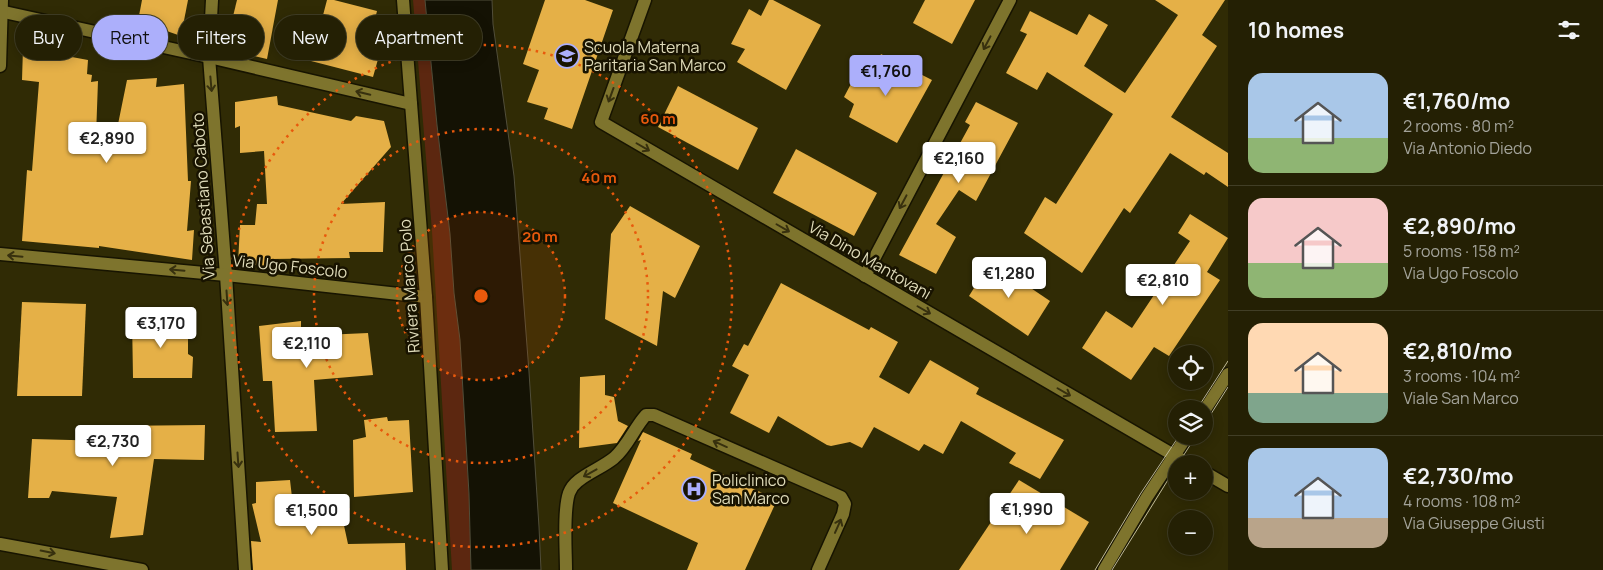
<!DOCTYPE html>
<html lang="en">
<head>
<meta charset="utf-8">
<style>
  :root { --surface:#242004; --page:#302d13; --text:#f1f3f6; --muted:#a3a39a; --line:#413e26; --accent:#acaffb }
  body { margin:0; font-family:Manrope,sans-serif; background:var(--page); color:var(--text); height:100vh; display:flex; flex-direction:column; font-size:19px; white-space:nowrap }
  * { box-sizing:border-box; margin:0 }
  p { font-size:16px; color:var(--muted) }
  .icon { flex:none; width:28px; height:28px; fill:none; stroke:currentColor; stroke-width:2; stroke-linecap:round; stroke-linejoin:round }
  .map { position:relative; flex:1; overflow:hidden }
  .panel { display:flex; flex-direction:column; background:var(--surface); width:375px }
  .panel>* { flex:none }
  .guide { position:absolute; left:15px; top:15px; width:475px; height:45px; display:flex; gap:10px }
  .fabs { position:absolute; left:1168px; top:345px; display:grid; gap:10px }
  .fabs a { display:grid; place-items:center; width:45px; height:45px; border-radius:50%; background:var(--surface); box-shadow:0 2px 12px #0003,0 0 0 1px var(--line); font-size:25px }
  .price { position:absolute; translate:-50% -42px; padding:0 11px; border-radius:5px; background:#fff; color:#222; font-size:16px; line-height:32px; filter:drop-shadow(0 1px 2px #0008) }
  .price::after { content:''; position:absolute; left:50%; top:30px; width:15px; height:11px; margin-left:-8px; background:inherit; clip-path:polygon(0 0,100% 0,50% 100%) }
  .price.on { background:var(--accent); color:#111 }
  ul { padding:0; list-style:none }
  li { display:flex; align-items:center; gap:15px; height:125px; padding:0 20px }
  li+li { border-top:1px solid var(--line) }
  li span { display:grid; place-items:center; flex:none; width:140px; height:100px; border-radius:15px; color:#555 }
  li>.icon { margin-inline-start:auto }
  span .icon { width:60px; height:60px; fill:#fffc; stroke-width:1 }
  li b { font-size:21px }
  h2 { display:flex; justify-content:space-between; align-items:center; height:60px; padding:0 20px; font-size:21px }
  .chip { padding:0 18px; border-radius:22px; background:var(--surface); box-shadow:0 2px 12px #0003,0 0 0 1px var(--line); font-size:18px; line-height:45px }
  .chip.on { background:var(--accent); color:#111 }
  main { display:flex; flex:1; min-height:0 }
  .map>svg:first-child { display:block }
  .green { fill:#5c2710 }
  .water { fill:#141204; stroke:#514e3a }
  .building { fill:#e5b047 }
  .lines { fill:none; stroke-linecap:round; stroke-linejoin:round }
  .minor-casing { stroke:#171401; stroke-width:15 }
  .minor { stroke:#7e742d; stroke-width:12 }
  .tram { stroke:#c0bb99; stroke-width:1 }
  .oneway { stroke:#37300e }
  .ring { fill:none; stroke:#e8590c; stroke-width:2.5; stroke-dasharray:2.5 5 }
  .labels { text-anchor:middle; stroke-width:5; stroke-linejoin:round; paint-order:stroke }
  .poi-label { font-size:16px; fill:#dfdbb9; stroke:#181300; text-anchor:start }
  .street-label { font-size:16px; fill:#dfdbb9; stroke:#181300 }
  .centre { fill:#e8590c; stroke:#181300; stroke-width:2.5 }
  .ring-label { font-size:15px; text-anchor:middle; font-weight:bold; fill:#e8590c; stroke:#181300; stroke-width:5; stroke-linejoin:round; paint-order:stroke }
</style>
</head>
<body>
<main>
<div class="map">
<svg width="1228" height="570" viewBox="0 0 1228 570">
  <rect width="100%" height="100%" fill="#302b05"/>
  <polygon class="green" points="413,0 425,0 437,125 450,234 454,293 460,340 469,494 471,570 452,570 432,231"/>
  <polygon class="water" points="425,0 492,0 493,24 514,176 529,372 539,527 541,570 471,570 469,494 460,340 454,293 450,234 437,125"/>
  <g class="building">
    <polygon points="142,0 188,0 181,36 138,21"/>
    <polygon points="237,0 278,0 267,59 225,49"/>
    <polygon points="327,0 334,0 377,11 371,35 384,38 373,77 311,61"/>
    <polygon points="545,0 585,0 613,10 572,129 544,119 548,108 527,102 539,70 523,64"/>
    <polygon points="769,0 773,0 821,25 786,90 737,62 745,49 731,44 749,9 761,16"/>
    <polygon points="925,0 975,0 952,44 913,23"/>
    <polygon points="1155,0 1225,0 1202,35 1217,46 1171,117 1228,153 1228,187 1206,172 1204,175 1170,153 1130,213 1124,208 1082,273 1024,233 1045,197 1056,204 1113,114 1047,72 1037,90 1006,73 1027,34 1020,31 1030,11 1077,35 1089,14 1108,25 1084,66 1125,93 1178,15"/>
    <polygon points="23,48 88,60 87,74 92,75 91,82 98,81 96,136 115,139 127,80 157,78 156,87 184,84 188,181 191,181 187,231 194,230 192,260 99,246 99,248 22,241 27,170 32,171 39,82 22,80"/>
    <polygon points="881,54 932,80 897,143 849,117 854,104 844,97 862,63 874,70"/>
    <polygon points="678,86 758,128 738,170 658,127"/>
    <polygon points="277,96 278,105 351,121 356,116 384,121 391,147 341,204 385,202 383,252 349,252 350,258 271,259 271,266 238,264 240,225 255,225 257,204 267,204 264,151 240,153 240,126 235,128 235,102"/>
    <polygon points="976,102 1018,123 976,201 959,190 936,224 956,237 936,274 899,255 970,125 965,122"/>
    <polygon points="796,149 877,193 854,236 773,193"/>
    <polygon points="630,206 700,246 675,298 663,291 657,346 605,319 611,234"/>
    <polygon points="1190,214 1228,238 1207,272 1220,280 1169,356 1154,347 1131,380 1082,348 1106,311 1132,328 1190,241 1178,233"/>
    <polygon points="991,261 1050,301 1028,336 969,296"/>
    <polygon points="781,283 869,330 871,327 898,342 879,377 909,394 930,360 979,388 976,394 1064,440 1040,479 1009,463 1016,453 961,421 943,454 924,444 919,451 874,427 862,448 850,442 831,446 827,445 778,416 769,433 730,413 749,375 732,366 744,344 748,346"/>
    <polygon points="22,302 86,304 82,396 17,396"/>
    <polygon points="158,316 159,322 188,320 188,354 193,357 192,378 133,378 132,318"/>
    <polygon points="301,321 301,336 368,333 373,375 314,380 317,431 275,432 272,381 263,381 259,326"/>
    <polygon points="605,375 605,395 614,397 618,421 628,426 617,443 579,448 580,377"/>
    <polygon points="387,417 388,421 409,420 413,492 354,497 353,440 366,437 364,420"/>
    <polygon points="205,425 204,460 154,459 143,535 110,538 117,497 52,491 49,498 28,498 32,439 109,441 110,426"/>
    <polygon points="643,432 692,454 690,459 777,500 745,570 687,570 698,543 613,503 641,440 638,441"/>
    <polygon points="290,480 293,506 338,498 348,544 405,543 406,570 253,570 251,541 261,542 252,504 256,503 256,482"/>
    <polygon points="1019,480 1089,522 1060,570 959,570"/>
  </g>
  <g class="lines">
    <g class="minor-casing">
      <g id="minor">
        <polyline points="212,0 209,57 226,275 245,570"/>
        <polyline points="403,0 426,297 442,570"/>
        <polyline points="645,0 601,122 1189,464"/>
        <polyline points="0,11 209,57 411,104"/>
        <polyline points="0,66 2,0"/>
        <polyline points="0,254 226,275 426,297"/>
        <polyline points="865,276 1010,0"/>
        <polyline points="1204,411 1228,374"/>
        <polyline points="1204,472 1228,486"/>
        <polyline points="0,544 142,570"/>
        <path d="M 566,570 C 566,550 563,511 569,493 C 571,488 574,484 578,481 C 589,472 603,467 614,458 C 628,446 634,428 646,415 L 654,415 L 841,497 L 845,504 L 843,514 L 818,570"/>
        <polyline points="1104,570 1147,497 1187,436"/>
      </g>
    </g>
    <use href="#minor" class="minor"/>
    <g class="tram">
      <polyline points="1197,409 1228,361"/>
      <polyline points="1204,425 1228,387"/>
      <polyline points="1178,464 1196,436"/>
      <polyline points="1095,570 1141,493 1179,436"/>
      <polyline points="1112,570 1176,467"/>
    </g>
  </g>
  <defs><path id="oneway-shaft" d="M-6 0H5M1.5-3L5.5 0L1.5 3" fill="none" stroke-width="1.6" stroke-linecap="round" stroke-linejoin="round" transform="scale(1.25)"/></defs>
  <g class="oneway">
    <use href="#oneway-shaft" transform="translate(987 43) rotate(118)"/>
    <use href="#oneway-shaft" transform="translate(211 84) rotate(85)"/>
    <use href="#oneway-shaft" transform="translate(363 93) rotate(-167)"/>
    <use href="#oneway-shaft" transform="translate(611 95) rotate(110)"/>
    <use href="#oneway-shaft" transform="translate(643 147) rotate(30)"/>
    <use href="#oneway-shaft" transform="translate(903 202) rotate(118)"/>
    <use href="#oneway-shaft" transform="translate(783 228) rotate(30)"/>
    <use href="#oneway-shaft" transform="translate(15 256) rotate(-175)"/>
    <use href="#oneway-shaft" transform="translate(177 270) rotate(-175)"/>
    <use href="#oneway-shaft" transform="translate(227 298) rotate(86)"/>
    <use href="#oneway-shaft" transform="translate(924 310) rotate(30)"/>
    <use href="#oneway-shaft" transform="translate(1064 392) rotate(30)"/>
    <use href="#oneway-shaft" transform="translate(720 444) rotate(-156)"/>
    <use href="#oneway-shaft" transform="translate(238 460) rotate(86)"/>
    <use href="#oneway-shaft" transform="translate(590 473) rotate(151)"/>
    <use href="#oneway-shaft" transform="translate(838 526) rotate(-66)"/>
    <use href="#oneway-shaft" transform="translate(48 552) rotate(11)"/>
  </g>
  <circle cx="481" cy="296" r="84" fill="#e8590c" fill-opacity=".12"/>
  <g class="ring">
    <circle cx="481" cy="296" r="84"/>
    <circle cx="481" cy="296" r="167"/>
    <circle cx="481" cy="296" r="251"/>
  </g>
  <defs>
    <g id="school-ring" transform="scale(1.25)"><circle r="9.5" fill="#181300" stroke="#acaffb" stroke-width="1.5"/><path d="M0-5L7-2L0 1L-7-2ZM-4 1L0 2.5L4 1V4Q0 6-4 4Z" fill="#acaffb"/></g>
    <g id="hospital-ring" transform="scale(1.25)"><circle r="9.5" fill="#181300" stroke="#acaffb" stroke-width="1.5"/><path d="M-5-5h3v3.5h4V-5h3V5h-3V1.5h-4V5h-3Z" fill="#acaffb"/></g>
  </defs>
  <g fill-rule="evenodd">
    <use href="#school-ring" x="567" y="56"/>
    <use href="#hospital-ring" x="694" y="489"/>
  </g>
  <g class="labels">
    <g class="poi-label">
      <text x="584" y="53">Scuola Materna<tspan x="584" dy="18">Paritaria San Marco</tspan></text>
      <text x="712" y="486">Policlinico<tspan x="712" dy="18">San Marco</tspan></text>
    </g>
    <g class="street-label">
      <text transform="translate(203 196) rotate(-94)" y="6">Via Sebastiano Caboto</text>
      <text transform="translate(870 260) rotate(30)" y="6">Via Dino Mantovani</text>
      <text transform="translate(290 266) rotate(6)" y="6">Via Ugo Foscolo</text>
      <text transform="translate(409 286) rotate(-94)" y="6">Riviera Marco Polo</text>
    </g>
  </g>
  <circle cx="481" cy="296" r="8" class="centre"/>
  <g class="ring-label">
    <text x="658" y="124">60 m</text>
    <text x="599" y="183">40 m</text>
    <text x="540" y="242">20 m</text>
  </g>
</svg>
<div class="fabs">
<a><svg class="icon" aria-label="locate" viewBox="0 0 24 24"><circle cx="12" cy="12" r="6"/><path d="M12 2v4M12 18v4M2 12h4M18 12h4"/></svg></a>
<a><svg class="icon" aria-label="layers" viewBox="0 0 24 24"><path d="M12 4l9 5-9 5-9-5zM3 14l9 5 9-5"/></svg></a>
<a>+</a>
<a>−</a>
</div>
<b class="price on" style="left:886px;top:97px">€1,760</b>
<b class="price" style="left:107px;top:164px">€2,890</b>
<b class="price" style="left:959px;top:184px">€2,160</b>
<b class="price" style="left:1009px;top:299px">€1,280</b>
<b class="price" style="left:1163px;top:306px">€2,810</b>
<b class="price" style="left:161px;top:349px">€3,170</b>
<b class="price" style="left:307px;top:369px">€2,110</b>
<b class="price" style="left:113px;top:467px">€2,730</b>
<b class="price" style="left:1027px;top:535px">€1,990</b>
<b class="price" style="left:312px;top:536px">€1,500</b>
<div class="guide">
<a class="chip">Buy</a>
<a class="chip on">Rent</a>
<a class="chip">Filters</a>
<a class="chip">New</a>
<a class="chip">Apartment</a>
</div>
</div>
<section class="panel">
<h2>10 homes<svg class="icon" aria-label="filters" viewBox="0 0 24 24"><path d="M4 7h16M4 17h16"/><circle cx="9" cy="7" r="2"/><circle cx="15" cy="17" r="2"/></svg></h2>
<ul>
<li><span style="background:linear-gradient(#a9c7e8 65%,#8fb573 0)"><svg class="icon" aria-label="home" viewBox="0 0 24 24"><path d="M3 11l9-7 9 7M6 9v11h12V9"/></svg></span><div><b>€1,760/mo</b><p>2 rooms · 80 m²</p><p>Via Antonio Diedo</p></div></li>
<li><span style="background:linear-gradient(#f6c9c9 65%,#8fb573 0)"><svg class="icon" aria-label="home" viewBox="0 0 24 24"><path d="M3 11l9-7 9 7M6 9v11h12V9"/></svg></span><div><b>€2,890/mo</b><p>5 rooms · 158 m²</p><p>Via Ugo Foscolo</p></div></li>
<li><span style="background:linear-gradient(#ffd9b3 70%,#7fa58c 0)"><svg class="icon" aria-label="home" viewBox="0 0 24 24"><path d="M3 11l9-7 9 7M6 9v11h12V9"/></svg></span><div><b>€2,810/mo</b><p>3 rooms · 104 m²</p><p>Viale San Marco</p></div></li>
<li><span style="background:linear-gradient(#a9c7e8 70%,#b9a48a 0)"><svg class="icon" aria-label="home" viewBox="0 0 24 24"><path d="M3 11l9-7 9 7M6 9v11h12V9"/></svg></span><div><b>€2,730/mo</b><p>4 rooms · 108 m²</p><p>Via Giuseppe Giusti</p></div></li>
</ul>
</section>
</main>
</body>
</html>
